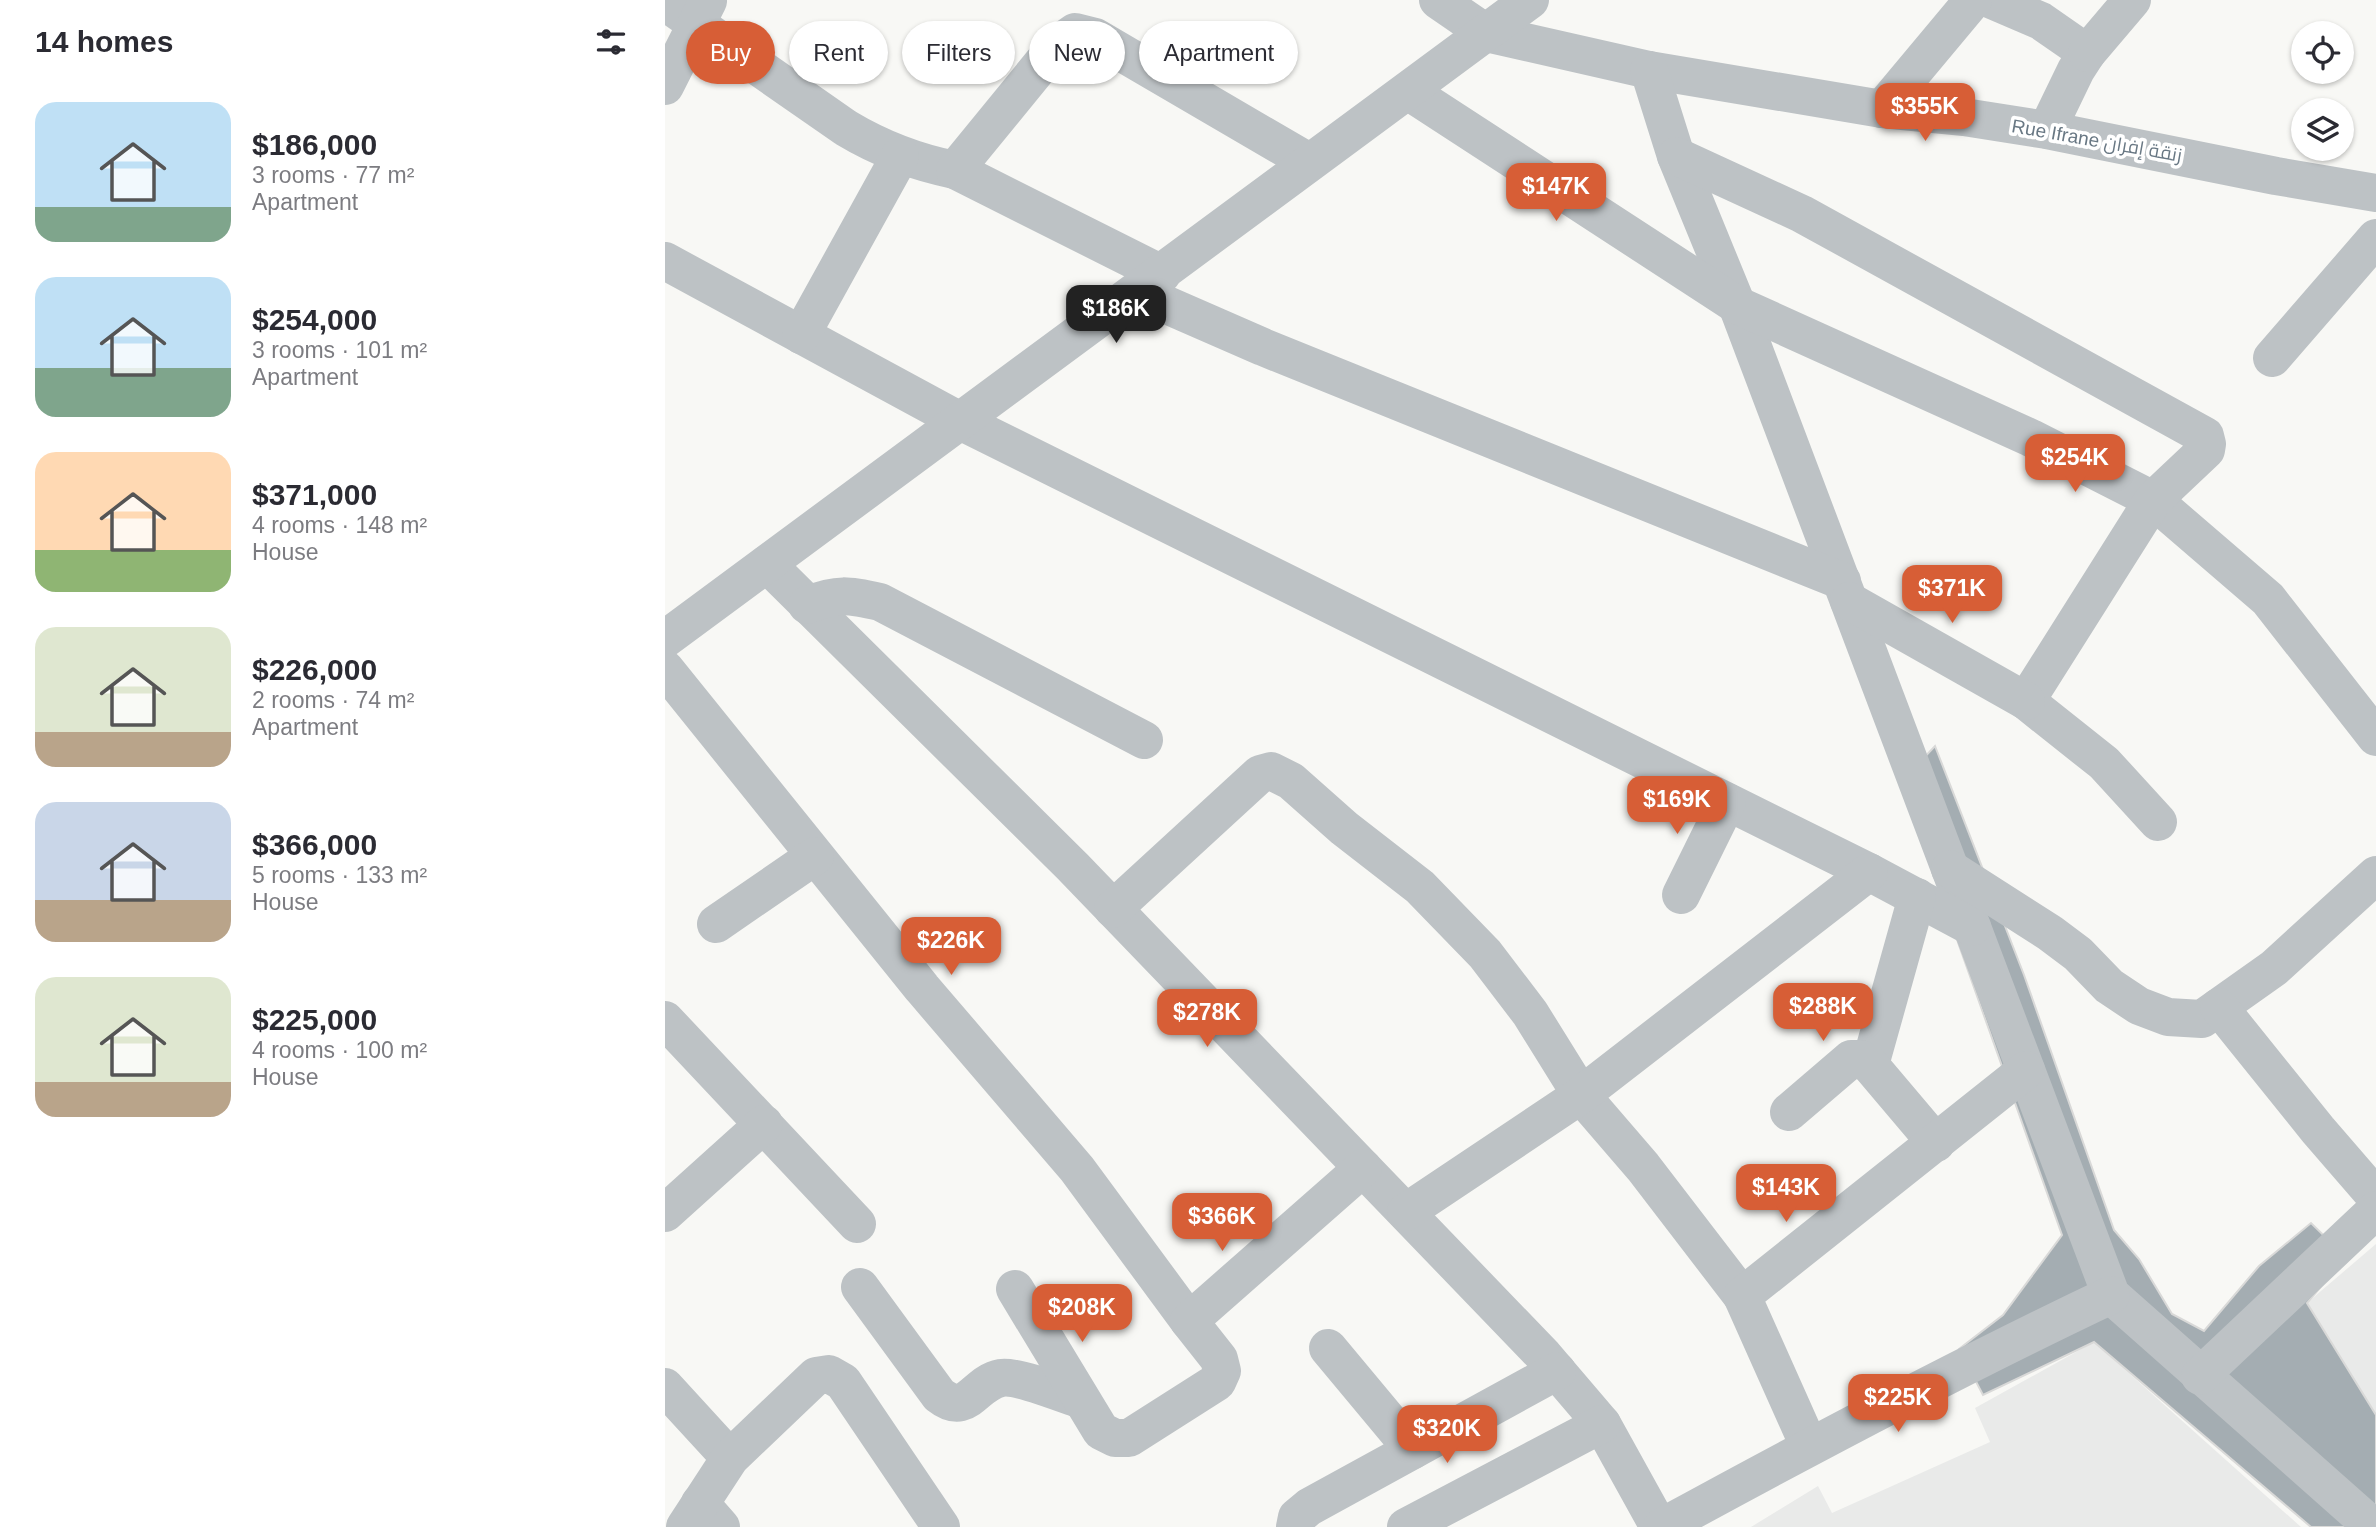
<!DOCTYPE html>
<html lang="en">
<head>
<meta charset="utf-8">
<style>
  :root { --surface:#fff; --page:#f2f2f3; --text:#2b2b33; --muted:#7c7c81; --accent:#d75e36 }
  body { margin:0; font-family:Helvetica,Cairo,sans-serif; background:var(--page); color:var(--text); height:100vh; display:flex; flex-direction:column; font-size:26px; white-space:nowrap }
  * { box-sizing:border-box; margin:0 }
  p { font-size:23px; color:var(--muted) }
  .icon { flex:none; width:38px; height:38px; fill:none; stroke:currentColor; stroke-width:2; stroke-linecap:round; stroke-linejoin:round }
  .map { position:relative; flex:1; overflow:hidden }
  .drawer { display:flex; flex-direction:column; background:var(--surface); width:665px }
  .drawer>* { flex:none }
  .hud { position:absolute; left:21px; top:21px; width:665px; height:63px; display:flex; gap:14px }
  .tools { position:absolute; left:1626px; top:21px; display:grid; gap:14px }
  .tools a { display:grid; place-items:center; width:63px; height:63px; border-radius:50%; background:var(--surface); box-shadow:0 2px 5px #0004; font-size:35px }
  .price { position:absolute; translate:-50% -60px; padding:0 16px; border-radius:14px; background:var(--accent); color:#fff; font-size:23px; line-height:46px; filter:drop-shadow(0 2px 4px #0008) }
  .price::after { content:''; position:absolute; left:50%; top:42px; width:21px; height:16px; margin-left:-10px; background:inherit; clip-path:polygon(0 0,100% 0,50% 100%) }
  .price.current { background:#222; color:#fff }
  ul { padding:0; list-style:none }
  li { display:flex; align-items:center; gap:21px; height:175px; padding:0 35px }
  li span { display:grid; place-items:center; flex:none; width:196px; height:140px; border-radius:21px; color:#555 }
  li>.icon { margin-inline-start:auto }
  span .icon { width:84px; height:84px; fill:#fffc; stroke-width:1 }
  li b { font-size:30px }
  h2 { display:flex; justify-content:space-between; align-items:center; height:84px; padding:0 35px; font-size:30px }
  .tag { padding:0 24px; border-radius:32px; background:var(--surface); box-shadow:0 2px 5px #0004; font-size:24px; line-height:63px }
  .tag.current { background:var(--accent); color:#fff }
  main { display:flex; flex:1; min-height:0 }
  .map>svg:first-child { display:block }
  .built { fill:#e9eae9 }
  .building { fill:#a4adb2; stroke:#d9d9d8; stroke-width:2 }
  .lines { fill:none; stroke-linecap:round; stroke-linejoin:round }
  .minor { stroke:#bdc2c5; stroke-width:38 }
  .labels { text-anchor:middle; stroke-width:7; stroke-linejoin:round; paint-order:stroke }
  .street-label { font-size:19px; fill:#697884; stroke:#fff }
</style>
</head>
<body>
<main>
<section class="drawer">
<h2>14 homes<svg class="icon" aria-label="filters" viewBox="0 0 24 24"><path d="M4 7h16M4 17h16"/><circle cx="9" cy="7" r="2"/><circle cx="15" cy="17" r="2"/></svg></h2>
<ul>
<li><span style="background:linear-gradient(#bfe0f5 75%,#7fa58c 0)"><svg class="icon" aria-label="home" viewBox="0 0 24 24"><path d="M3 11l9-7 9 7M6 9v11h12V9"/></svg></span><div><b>$186,000</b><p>3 rooms · 77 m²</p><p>Apartment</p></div></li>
<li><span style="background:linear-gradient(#bfe0f5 65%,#7fa58c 0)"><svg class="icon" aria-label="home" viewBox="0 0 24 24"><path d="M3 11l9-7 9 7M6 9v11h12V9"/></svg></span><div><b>$254,000</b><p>3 rooms · 101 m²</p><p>Apartment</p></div></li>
<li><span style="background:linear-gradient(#ffd9b3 70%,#8fb573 0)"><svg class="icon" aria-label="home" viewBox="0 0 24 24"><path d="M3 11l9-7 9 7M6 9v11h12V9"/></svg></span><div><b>$371,000</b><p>4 rooms · 148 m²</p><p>House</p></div></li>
<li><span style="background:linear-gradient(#dfe7d0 75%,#b9a48a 0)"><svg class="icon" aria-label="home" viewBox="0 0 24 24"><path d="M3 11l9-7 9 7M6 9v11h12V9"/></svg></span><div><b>$226,000</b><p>2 rooms · 74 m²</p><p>Apartment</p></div></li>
<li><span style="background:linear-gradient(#c9d6e8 70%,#b9a48a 0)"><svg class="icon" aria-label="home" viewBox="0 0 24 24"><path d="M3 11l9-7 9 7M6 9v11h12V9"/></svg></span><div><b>$366,000</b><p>5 rooms · 133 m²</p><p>House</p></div></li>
<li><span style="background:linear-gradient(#dfe7d0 75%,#b9a48a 0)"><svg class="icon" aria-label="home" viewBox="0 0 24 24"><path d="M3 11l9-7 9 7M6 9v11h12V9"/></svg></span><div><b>$225,000</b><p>4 rooms · 100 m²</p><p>House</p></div></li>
</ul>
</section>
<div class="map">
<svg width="1711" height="1527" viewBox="0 0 1711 1527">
  <rect width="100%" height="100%" fill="#f8f8f5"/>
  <g class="built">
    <polygon points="1711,1244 1711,1415 1642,1303"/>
    <polygon points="1429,1342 1636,1527 1086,1527 1153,1486 1167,1513 1325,1442 1310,1408"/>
  </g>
  <polygon class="building" points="1270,746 1359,975 1449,1230 1474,1259 1507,1314 1539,1331 1594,1266 1646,1223 1681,1257 1642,1303 1711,1415 1711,1527 1646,1527 1429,1342 1318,1395 1294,1349 1338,1315 1397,1235 1236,782"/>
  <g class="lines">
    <g class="minor">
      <polyline points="773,0 821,33 984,70 1217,109 1299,117 1382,130 1611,176 1711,193"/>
      <polyline points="1327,0 1376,21 1422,53 1411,70 1382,130"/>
      <path d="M 0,2 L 181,128 C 216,149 250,162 290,170"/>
      <polyline points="1422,53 1467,0"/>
      <polyline points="984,70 1011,156 1072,305 1446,1295 1708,1527"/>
      <polyline points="0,86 43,1"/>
      <polyline points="743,91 1072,305 1366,438 1488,500 1603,599 1711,737"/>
      <polyline points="1217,109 1308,0"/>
      <polyline points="1011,156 1137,214 1540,436 1542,444 1541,450 1488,500 1361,701 1439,763 1493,822"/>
      <polyline points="0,261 297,422 1204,872 1307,927"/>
      <polyline points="497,274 290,170 393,44 410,32 430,37 644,162"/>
      <polyline points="472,292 598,347 1177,581"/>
      <polyline points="136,335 235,156"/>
      <polyline points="1607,358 1711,238"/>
      <polyline points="102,564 408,867 879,1356 937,1424 994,1527"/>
      <polyline points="1184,601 1361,701"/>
      <path d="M 142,605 C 173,593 183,595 215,602 L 479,740"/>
      <polyline points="0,639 865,0"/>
      <polyline points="0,669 257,988 412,1169 524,1321"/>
      <polyline points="1285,869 1385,933 1413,954 1444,986 1474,1006 1503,1017 1537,1019 1609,968 1711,875"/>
      <polyline points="1016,895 1062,802"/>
      <polyline points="448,909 595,774 606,771 626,781 679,828 755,887 820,954 865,1013 916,1095 978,1167 1077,1296"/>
      <polyline points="51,924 150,856"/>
      <polyline points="1554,1007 1653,1130 1711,1197"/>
      <polyline points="0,1020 192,1224"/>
      <polyline points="1205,1065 1252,897"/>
      <polyline points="1124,1112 1186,1059 1196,1059 1205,1065 1271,1143"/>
      <polyline points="741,1212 916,1095 1204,872"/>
      <polyline points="0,1213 99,1124"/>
      <path d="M 195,1287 L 274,1395 C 303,1418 309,1383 336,1378 C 351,1375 399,1394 416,1400"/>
      <polyline points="350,1289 436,1431 450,1438 464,1438 552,1382 557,1371 554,1359 524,1321 698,1168"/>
      <polyline points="663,1348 748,1450"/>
      <polyline points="1535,1376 1711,1210"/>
      <polyline points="0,1387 65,1458"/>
      <polyline points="1144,1446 1077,1296 1361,1070"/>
      <polyline points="35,1503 56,1527"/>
      <polyline points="20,1527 65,1458 151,1376 164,1374 178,1382 276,1527"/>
      <polyline points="630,1527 632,1517 644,1507 892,1371"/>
      <polyline points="741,1527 937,1424"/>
      <path d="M 997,1527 C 1145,1446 1294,1367 1446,1295"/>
    </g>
  </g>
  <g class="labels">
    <g class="street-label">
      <text transform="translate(1432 140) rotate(10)" y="7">Rue Ifrane زنقة إفران</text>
    </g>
  </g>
</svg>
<div class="tools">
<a><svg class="icon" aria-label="locate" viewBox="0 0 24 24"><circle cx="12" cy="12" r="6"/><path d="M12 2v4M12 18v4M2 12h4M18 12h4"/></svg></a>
<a><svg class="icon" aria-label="layers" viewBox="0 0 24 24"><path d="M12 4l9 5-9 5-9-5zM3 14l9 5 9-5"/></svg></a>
</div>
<b class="price" style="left:1260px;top:143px">$355K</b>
<b class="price" style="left:891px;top:223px">$147K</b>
<b class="price current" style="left:451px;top:345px">$186K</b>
<b class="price" style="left:1410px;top:494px">$254K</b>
<b class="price" style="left:1287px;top:625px">$371K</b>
<b class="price" style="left:1012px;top:836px">$169K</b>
<b class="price" style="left:286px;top:977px">$226K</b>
<b class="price" style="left:1158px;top:1043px">$288K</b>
<b class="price" style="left:542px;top:1049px">$278K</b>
<b class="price" style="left:1121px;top:1224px">$143K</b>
<b class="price" style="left:557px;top:1253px">$366K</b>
<b class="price" style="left:417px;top:1344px">$208K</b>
<b class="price" style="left:1233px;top:1434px">$225K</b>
<b class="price" style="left:782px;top:1465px">$320K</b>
<div class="hud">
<a class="tag current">Buy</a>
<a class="tag">Rent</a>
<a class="tag">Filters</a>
<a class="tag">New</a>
<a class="tag">Apartment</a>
</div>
</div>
</main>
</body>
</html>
